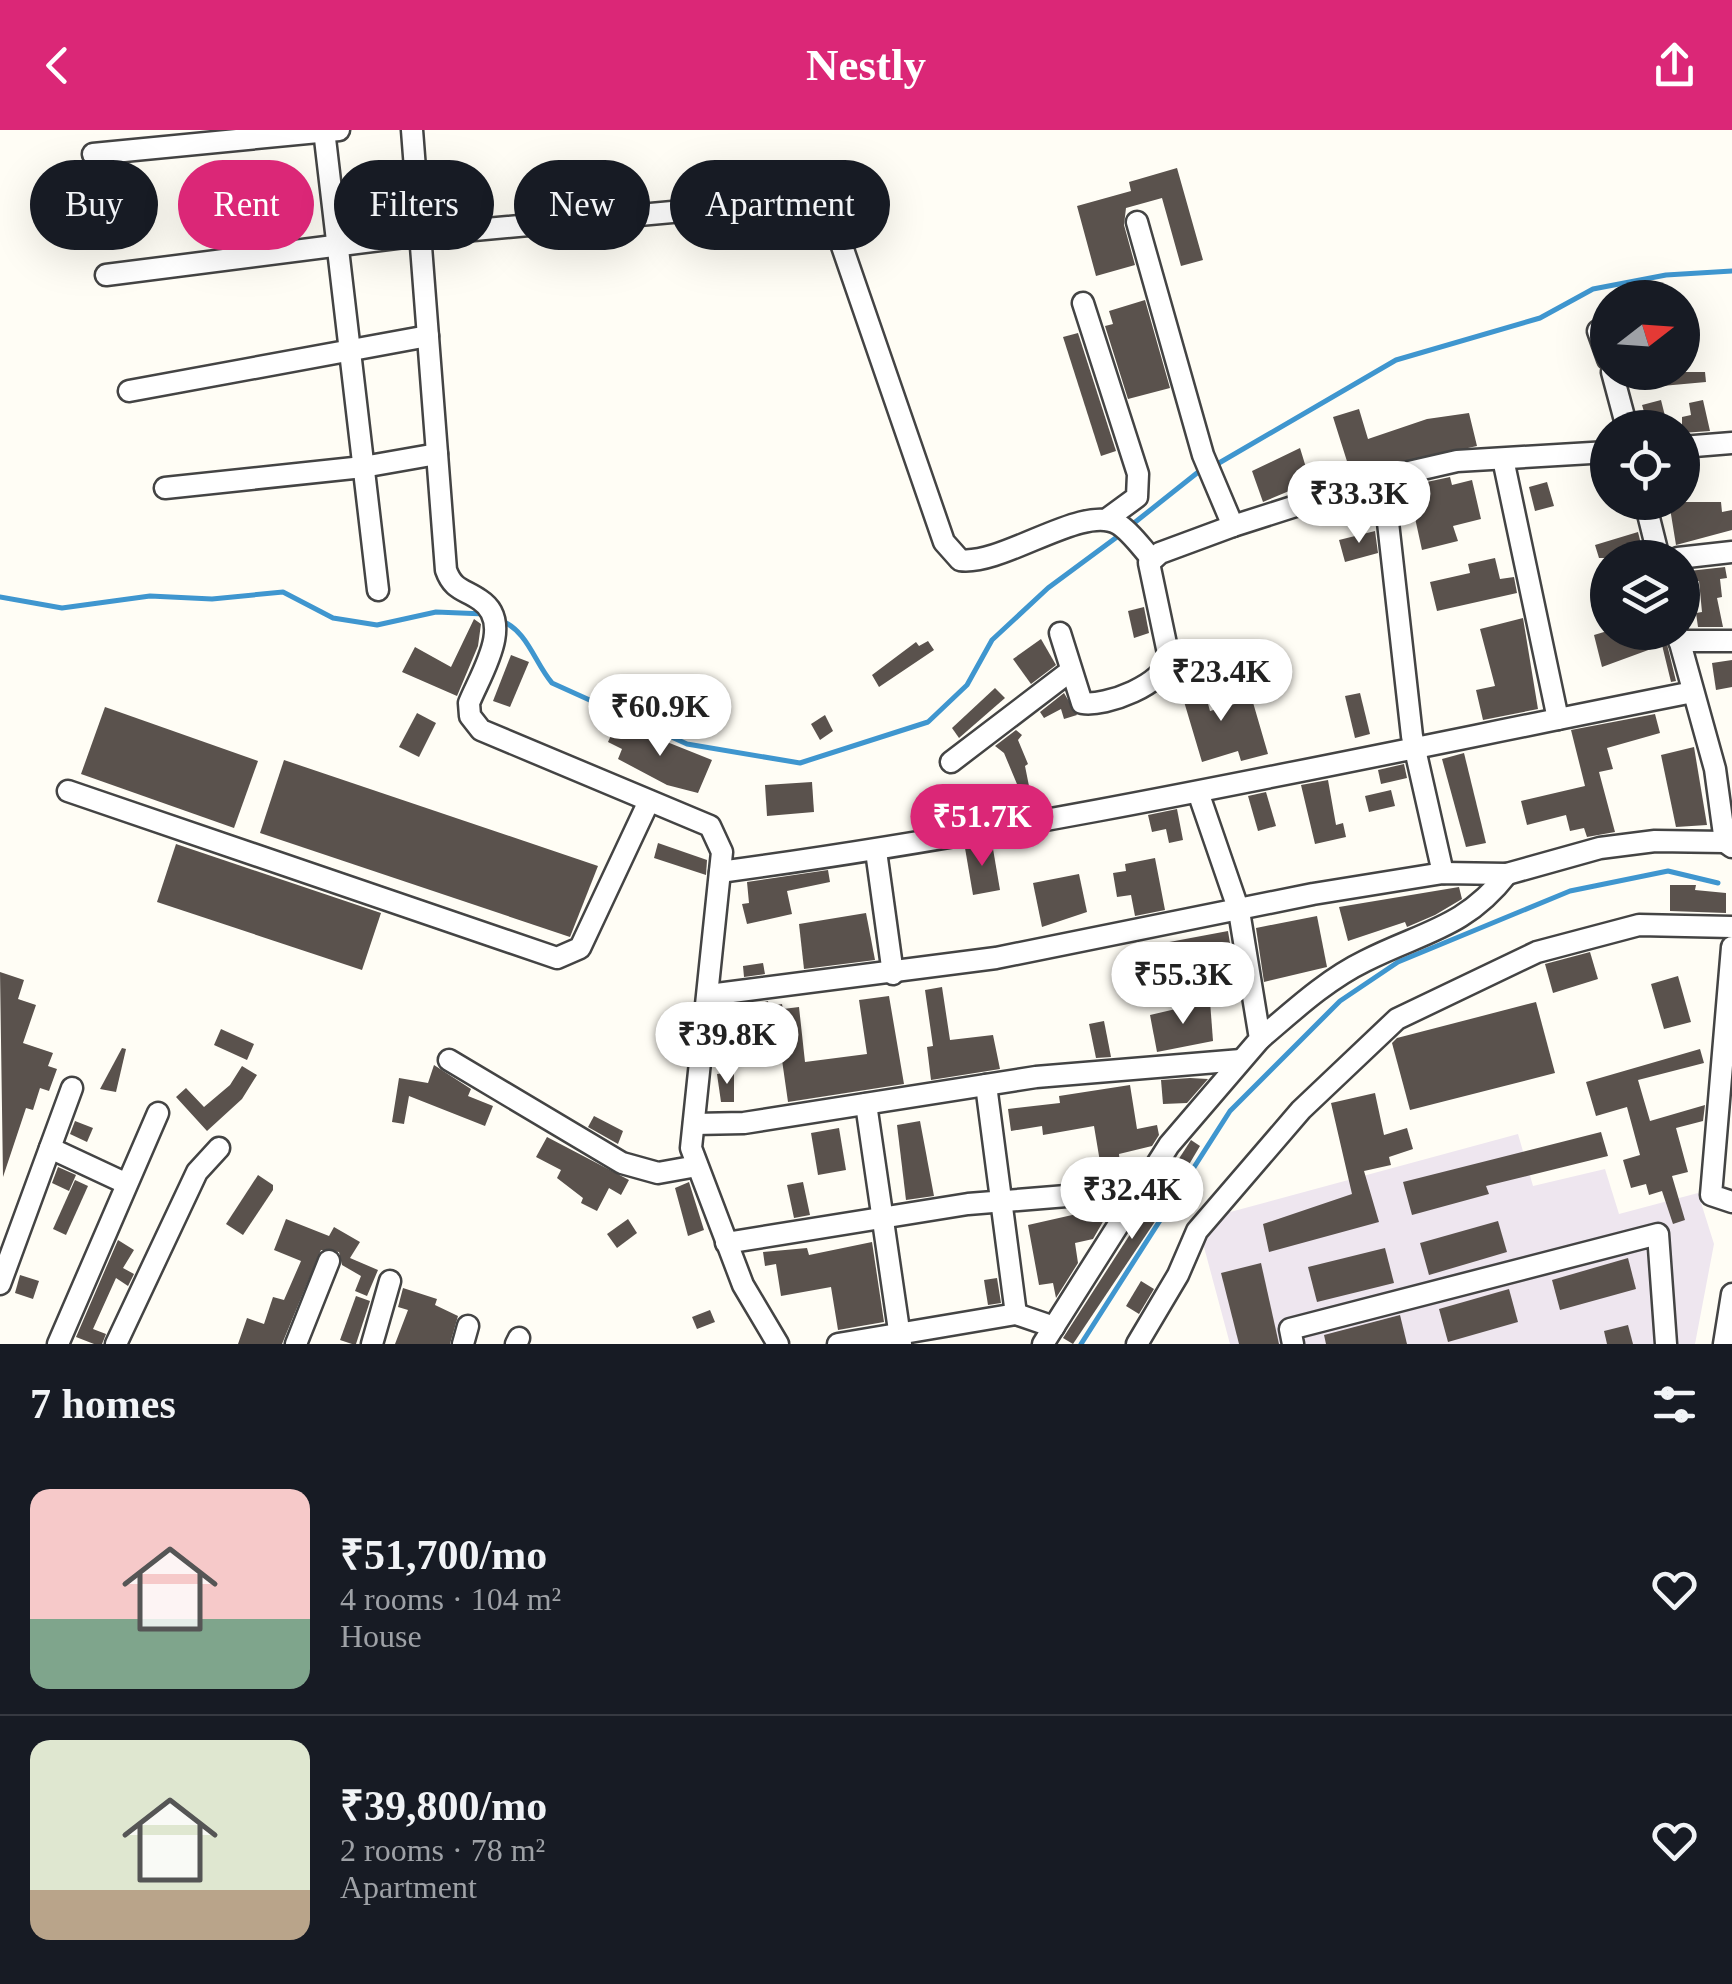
<!DOCTYPE html>
<html lang="en">
<head>
<meta charset="utf-8">
<style>
  :root { --surface:#171b24; --page:#20242c; --text:#f1f3f6; --muted:#9ea1a6; --line:#363941; --accent:#db2777 }
  body { margin:0; font-family:"Times New Roman",serif; background:var(--page); color:var(--text); height:100vh; display:flex; flex-direction:column; font-size:38px; white-space:nowrap }
  * { box-sizing:border-box; margin:0 }
  p { font-size:32px; color:var(--muted) }
  .icon { flex:none; width:55px; height:55px; fill:none; stroke:currentColor; stroke-width:2; stroke-linecap:round; stroke-linejoin:round }
  .map { position:relative; height:1214px; overflow:hidden }
  .side { display:flex; flex-direction:column; background:var(--surface); flex:1 }
  .side>* { flex:none }
  .guide { position:absolute; left:30px; top:30px; width:1000px; height:90px; display:flex; gap:20px }
  .needle { width:65px; rotate:73deg }
  .controls { position:absolute; left:1590px; top:150px; display:grid; gap:20px }
  .controls a { display:grid; place-items:center; width:110px; height:110px; border-radius:50%; background:var(--surface); box-shadow:0 10px 40px #0002; font-size:50px }
  .price { position:absolute; translate:-50% -85px; padding:0 22px; border-radius:35px; background:#fff; color:#222; font-size:32px; line-height:65px; filter:drop-shadow(0 2px 5px #0008) }
  .price::after { content:''; position:absolute; left:50%; top:60px; width:30px; height:22px; margin-left:-15px; background:inherit; clip-path:polygon(0 0,100% 0,50% 100%) }
  .price.current { background:var(--accent); color:#fff }
  ul { padding:0; list-style:none }
  li { display:flex; align-items:center; gap:30px; height:250px; padding:0 30px }
  li+li { border-top:2px solid var(--line) }
  li span { display:grid; place-items:center; flex:none; width:280px; height:200px; border-radius:20px; color:#555 }
  li>.icon { margin-inline-start:auto }
  span .icon { width:120px; height:120px; fill:#fffc; stroke-width:1 }
  li b { font-size:42px }
  h2 { display:flex; justify-content:space-between; align-items:center; height:120px; padding:0 30px; font-size:42px }
  .pill { padding:0 35px; border-radius:45px; background:var(--surface); box-shadow:0 10px 40px #0002; font-size:35px; line-height:90px }
  .pill.current { background:var(--accent); color:#fff }
  header { display:flex; justify-content:space-between; align-items:center; height:130px; padding:0 30px; background:var(--accent); color:#fff; font-size:45px; font-weight:700 }
  .map>svg:first-child { display:block }
  .industrial { fill:#eee6ef }
  .lines { fill:none; stroke-linecap:round; stroke-linejoin:round }
  .stream { stroke:#3f96cf; stroke-width:5 }
  .building { fill:#5a524d }
  .minor-casing { stroke:#444; stroke-width:25 }
  .minor { stroke:#fff; stroke-width:20 }
</style>
</head>
<body>
<header><svg class="icon" aria-label="back" viewBox="0 0 24 24"><path d="M15 5l-7 7 7 7"/></svg>Nestly<svg class="icon" aria-label="share" viewBox="0 0 24 24"><path d="M12 15V3M7 8l5-5 5 5M5 13v7h14v-7"/></svg></header>
<div class="map">
<svg width="1732" height="1214" viewBox="0 0 1732 1214">
  <rect width="100%" height="100%" fill="#fffdf5"/>
  <polygon class="industrial" points="1518,1004 1533,1056 1605,1039 1619,1084 1698,1063 1714,1114 1695,1214 1230,1214 1197,1091"/>
  <g class="lines">
    <g class="stream">
      <polyline points="1219,333 1396,230 1540,188 1593,159 1666,145 1732,141"/>
      <polyline points="1129,397 1197,343"/>
      <polyline points="0,467 62,478 150,466 212,469 283,462 333,488 377,495 436,482 485,484"/>
      <path d="M 500,490 C 528,501 534,532 552,553 L 687,614 L 800,633 L 928,592 L 967,555 L 992,510 L 1048,458 L 1121,404"/>
      <polyline points="1081,1214 1230,981 1340,871 1398,832 1570,761 1668,741 1718,753"/>
    </g>
  </g>
  <g class="building">
    <polygon points="1177,38 1203,130 1181,136 1162,68 1126,78 1124,95 1135,135 1096,146 1077,76 1131,61 1129,52"/>
    <polygon points="1145,170 1170,258 1128,269 1105,196 1113,194 1109,181"/>
    <polygon points="1078,203 1116,321 1101,326 1063,207"/>
    <polygon points="1649,242 1705,242 1706,252 1651,257"/>
    <polygon points="1661,270 1668,298 1649,298 1642,275"/>
    <polygon points="1703,270 1710,301 1682,303 1682,287 1691,285 1689,273"/>
    <polygon points="1359,279 1368,309 1427,289 1469,283 1477,316 1351,344 1333,287"/>
    <polygon points="1300,318 1308,344 1298,347 1301,356 1263,372 1252,341"/>
    <polygon points="1450,347 1452,355 1472,350 1481,389 1453,396 1458,411 1422,420 1408,356"/>
    <polygon points="1547,352 1554,376 1535,381 1529,357"/>
    <polygon points="1669,372 1721,372 1722,382 1732,380 1732,400 1676,415"/>
    <polygon points="1375,401 1378,423 1345,432 1339,410"/>
    <polygon points="1638,402 1642,418 1629,421 1631,428 1599,428 1595,415"/>
    <polygon points="1495,428 1500,449 1514,447 1517,463 1437,481 1430,452 1470,443 1468,434"/>
    <polygon points="1725,437 1727,448 1720,449 1722,467 1717,468 1723,497 1698,497 1696,483 1702,482 1699,451 1690,452 1689,441"/>
    <polygon points="1144,477 1149,503 1134,508 1128,481"/>
    <polygon points="1523,488 1538,579 1483,590 1476,560 1495,556 1480,499"/>
    <polygon points="474,489 481,494 478,516 457,566 402,542 415,517 451,537"/>
    <polygon points="1604,502 1664,502 1676,551 1671,552 1662,515 1602,537 1594,505"/>
    <polygon points="1041,509 1056,535 1031,554 1013,529"/>
    <polygon points="928,511 934,520 879,557 872,545 916,512 919,516"/>
    <polygon points="511,525 529,532 510,577 493,571"/>
    <polygon points="1732,530 1732,557 1716,560 1712,533"/>
    <polygon points="1199,541 1210,581 1252,569 1268,624 1241,631 1238,621 1202,632 1177,548"/>
    <polygon points="995,558 1005,568 959,608 952,598"/>
    <polygon points="1064,563 1077,585 1064,589 1061,579 1044,588 1040,582"/>
    <polygon points="1360,563 1370,604 1355,608 1345,566"/>
    <polygon points="105,577 258,631 234,698 81,644"/>
    <polygon points="417,583 436,593 419,627 399,617"/>
    <polygon points="1655,584 1660,603 1607,618 1613,639 1599,642 1615,702 1587,707 1584,698 1570,701 1566,685 1527,695 1521,671 1585,656 1571,600"/>
    <polygon points="825,585 833,601 820,610 811,594"/>
    <polygon points="617,592 712,630 698,663 667,655 618,629 622,619 608,612"/>
    <polygon points="1016,600 1022,605 1018,610 1028,634 1025,636 1033,676 1027,678 1004,623 995,616"/>
    <polygon points="1694,617 1707,695 1676,697 1661,625"/>
    <polygon points="1464,623 1486,713 1466,717 1442,629"/>
    <polygon points="284,630 598,736 570,807 260,703"/>
    <polygon points="1404,634 1407,648 1381,654 1378,640"/>
    <polygon points="1328,650 1336,695 1343,693 1346,707 1315,714 1301,655"/>
    <polygon points="812,652 814,682 767,686 765,655"/>
    <polygon points="1391,660 1395,676 1369,682 1365,666"/>
    <polygon points="1266,662 1276,696 1258,701 1248,666"/>
    <polygon points="1177,679 1183,710 1169,713 1166,699 1152,702 1148,685"/>
    <polygon points="658,713 707,730 706,745 654,728"/>
    <polygon points="992,713 1000,760 973,765 965,718"/>
    <polygon points="176,714 381,783 362,840 157,772"/>
    <polygon points="1155,728 1165,780 1135,786 1131,765 1117,767 1113,743 1126,741 1125,734"/>
    <polygon points="828,740 830,752 787,761 792,784 747,794 742,774 749,773 747,752"/>
    <polygon points="1079,744 1087,782 1042,797 1033,753"/>
    <polygon points="1670,755 1696,755 1695,760 1726,763 1726,783 1670,781"/>
    <polygon points="1459,757 1462,769 1435,785 1407,797 1405,792 1348,811 1339,777"/>
    <polygon points="866,783 875,830 804,839 799,794"/>
    <polygon points="1317,786 1327,837 1264,852 1256,798"/>
    <polygon points="1228,801 1238,863 1212,869 1206,839 1172,847 1164,813"/>
    <polygon points="1590,822 1598,849 1553,863 1545,834"/>
    <polygon points="763,833 765,844 744,847 743,836"/>
    <polygon points="0,842 24,850 18,869 36,875 23,913 53,923 48,936 57,939 49,961 40,958 33,980 26,978 3,1047"/>
    <polygon points="1678,846 1691,892 1664,899 1651,854"/>
    <polygon points="942,857 950,910 993,905 1000,939 931,950 927,917 933,916 925,860"/>
    <polygon points="889,866 904,954 788,972 780,916 736,923 729,882 768,871 769,876 782,874 783,879 799,877 805,932 867,924 859,870"/>
    <polygon points="1210,871 1213,911 1157,922 1150,885"/>
    <polygon points="1536,872 1555,943 1410,980 1392,913 1397,908"/>
    <polygon points="1104,891 1111,927 1096,928 1089,894"/>
    <polygon points="221,899 254,914 247,930 214,915"/>
    <polygon points="122,918 126,919 116,962 100,959"/>
    <polygon points="1700,919 1704,933 1638,950 1650,991 1705,975 1703,991 1676,998 1688,1042 1672,1046 1685,1090 1673,1094 1662,1061 1649,1065 1646,1054 1631,1058 1623,1030 1640,1025 1627,977 1596,986 1586,952"/>
    <polygon points="434,935 471,959 468,966 493,976 485,996 409,966 404,994 392,992 399,948 428,953"/>
    <polygon points="242,936 257,945 242,969 207,1001 176,967 186,958 204,977 230,955"/>
    <polygon points="734,942 734,972 721,972 717,944"/>
    <polygon points="1190,948 1208,949 1187,973 1163,974 1161,950"/>
    <polygon points="1130,955 1137,999 1157,995 1159,1005 1152,1016 1119,1024 1120,1035 1101,1038 1094,996 1043,1005 1042,996 1011,1001 1008,979 1060,973 1059,966"/>
    <polygon points="1375,963 1384,1005 1407,998 1413,1019 1389,1027 1391,1035 1364,1041 1379,1092 1269,1122 1263,1094 1352,1064 1331,973"/>
    <polygon points="594,986 623,1001 618,1014 588,997"/>
    <polygon points="75,991 93,998 87,1012 70,1004"/>
    <polygon points="920,991 934,1066 906,1070 897,995"/>
    <polygon points="839,998 846,1040 818,1045 811,1003"/>
    <polygon points="1601,1002 1608,1026 1486,1056 1489,1064 1412,1085 1403,1052"/>
    <polygon points="547,1007 629,1050 621,1065 609,1058 597,1081 581,1073 583,1068 557,1048 561,1040 536,1027"/>
    <polygon points="1191,1010 1200,1016 1156,1090 1073,1214 1063,1208"/>
    <polygon points="58,1037 76,1045 69,1061 52,1053"/>
    <polygon points="258,1045 273,1055 273,1060 243,1105 226,1094"/>
    <polygon points="75,1050 88,1056 66,1105 53,1099"/>
    <polygon points="689,1052 704,1100 688,1106 675,1058"/>
    <polygon points="803,1052 810,1085 794,1088 787,1055"/>
    <polygon points="1112,1076 1093,1109 1075,1113 1078,1133 1056,1168 1053,1153 1039,1155 1028,1095"/>
    <polygon points="286,1089 329,1106 334,1097 360,1112 350,1128 378,1140 367,1166 355,1161 361,1146 342,1135 339,1122 321,1120 282,1214 238,1214 247,1188 264,1194 273,1167 284,1170 301,1131 274,1120"/>
    <polygon points="628,1089 637,1103 617,1118 607,1104"/>
    <polygon points="1498,1091 1507,1122 1429,1145 1420,1113"/>
    <polygon points="118,1110 134,1120 123,1138 134,1144 128,1156 116,1148 93,1199 106,1204 102,1214 94,1214 76,1207"/>
    <polygon points="872,1112 884,1192 838,1200 831,1157 781,1166 776,1134 765,1136 763,1122 807,1118 809,1125"/>
    <polygon points="1385,1118 1394,1153 1317,1172 1308,1137"/>
    <polygon points="1628,1128 1636,1159 1560,1180 1552,1150"/>
    <polygon points="1261,1133 1279,1214 1239,1214 1221,1143"/>
    <polygon points="20,1145 39,1151 33,1169 15,1163"/>
    <polygon points="997,1148 1001,1173 988,1175 984,1150"/>
    <polygon points="1141,1151 1154,1159 1139,1184 1126,1176"/>
    <polygon points="403,1158 437,1169 435,1175 458,1186 450,1214 395,1214 408,1180 398,1177"/>
    <polygon points="1509,1159 1518,1192 1448,1212 1439,1179"/>
    <polygon points="356,1166 370,1171 356,1214 352,1214 340,1210"/>
    <polygon points="710,1180 715,1192 697,1199 692,1187"/>
    <polygon points="1400,1185 1407,1214 1326,1214 1324,1205"/>
    <polygon points="1628,1195 1633,1214 1607,1214 1604,1201"/>
  </g>
  <g class="lines">
    <g class="minor-casing">
      <g id="minor">
        <polyline points="324,0 378,460"/>
        <path d="M 412,0 L 446,440 C 453,460 464,459 480,470 C 515,493 480,545 469,573 L 470,586 L 481,600 L 710,696 L 722,722 L 691,1018 L 743,1155 L 778,1214"/>
        <polyline points="93,24 339,0"/>
        <polyline points="1137,92 1203,325 1233,396 1383,348 1457,331 1608,322"/>
        <path d="M 106,145 L 420,105 L 815,69 L 835,96 L 944,412 L 960,430 C 1003,436 1083,373 1118,394 C 1130,401 1141,417 1151,428"/>
        <polyline points="1083,173 1138,344 1137,367 1107,389"/>
        <polyline points="1598,201 1608,229"/>
        <polyline points="1612,242 1627,298"/>
        <polyline points="129,261 428,206"/>
        <polyline points="1682,317 1732,313"/>
        <polyline points="1503,329 1558,589"/>
        <polyline points="1383,348 1412,606 1443,743"/>
        <polyline points="165,358 363,337 437,324"/>
        <polyline points="1645,372 1659,428"/>
        <polyline points="1678,428 1732,422"/>
        <polyline points="1677,502 1715,639 1725,712 1732,717"/>
        <path d="M 1060,503 L 1082,573 C 1106,577 1165,554 1169,528 L 1149,433 L 1160,423 L 1233,396"/>
        <polyline points="1679,511 1732,511"/>
        <polyline points="951,632 1069,542"/>
        <polyline points="68,661 557,828 580,818 649,671"/>
        <polyline points="876,721 893,844"/>
        <path d="M 720,742 C 1047,698 1369,626 1693,562"/>
        <polyline points="1732,817 1711,1065 1732,1072"/>
        <polyline points="709,865 996,828 1313,764 1443,743 1507,744 1600,718 1655,711 1725,712"/>
        <path d="M 1260,909 C 1293,881 1326,850 1365,831 C 1422,802 1465,798 1507,744"/>
        <polyline points="449,930 622,1033 658,1043 697,1036"/>
        <polyline points="986,955 1016,1184"/>
        <polyline points="866,974 901,1214"/>
        <polyline points="694,994 744,993 1036,947 1241,930"/>
        <polyline points="50,1018 125,1053"/>
        <polyline points="726,1113 968,1074 1140,1060"/>
        <polyline points="0,1154 72,958"/>
        <polyline points="58,1214 158,983"/>
        <polyline points="116,1214 197,1042 219,1018"/>
        <polyline points="296,1214 329,1131"/>
        <polyline points="372,1214 390,1151"/>
        <polyline points="463,1214 468,1196"/>
        <polyline points="516,1214 519,1208"/>
        <polyline points="838,1214 1016,1184 1054,1197"/>
        <polyline points="1043,1214 1169,1015 1260,909 1239,781 1198,662"/>
        <polyline points="1137,1214 1178,1145 1197,1101 1301,980 1397,889 1537,822 1639,795 1732,797"/>
        <polyline points="1293,1214 1290,1199 1658,1104 1666,1214"/>
        <polyline points="1724,1214 1732,1164"/>
      </g>
    </g>
    <use href="#minor" class="minor"/>
  </g>
</svg>
<div class="controls">
<a><svg class="needle" viewBox="-14 -14 28 28"><path d="M0-13l5 13h-10z" fill="#e53935"/><path d="M0 13l5-13h-10z" fill="#9ea1a6"/></svg></a>
<a><svg class="icon" aria-label="locate" viewBox="0 0 24 24"><circle cx="12" cy="12" r="6"/><path d="M12 2v4M12 18v4M2 12h4M18 12h4"/></svg></a>
<a><svg class="icon" aria-label="layers" viewBox="0 0 24 24"><path d="M12 4l9 5-9 5-9-5zM3 14l9 5 9-5"/></svg></a>
</div>
<b class="price" style="left:1359px;top:416px">₹33.3K</b>
<b class="price" style="left:1221px;top:594px">₹23.4K</b>
<b class="price" style="left:660px;top:629px">₹60.9K</b>
<b class="price current" style="left:982px;top:739px">₹51.7K</b>
<b class="price" style="left:1183px;top:897px">₹55.3K</b>
<b class="price" style="left:727px;top:957px">₹39.8K</b>
<b class="price" style="left:1132px;top:1112px">₹32.4K</b>
<div class="guide">
<a class="pill">Buy</a>
<a class="pill current">Rent</a>
<a class="pill">Filters</a>
<a class="pill">New</a>
<a class="pill">Apartment</a>
</div>
</div>
<section class="side">
<h2>7 homes<svg class="icon" aria-label="filters" viewBox="0 0 24 24"><path d="M4 7h16M4 17h16"/><circle cx="9" cy="7" r="2"/><circle cx="15" cy="17" r="2"/></svg></h2>
<ul>
<li><span style="background:linear-gradient(#f6c9c9 65%,#7fa58c 0)"><svg class="icon" aria-label="home" viewBox="0 0 24 24"><path d="M3 11l9-7 9 7M6 9v11h12V9"/></svg></span><div><b>₹51,700/mo</b><p>4 rooms · 104 m²</p><p>House</p></div><svg class="icon" aria-label="heart" viewBox="0 0 24 24"><path d="M12 20l-8-8c-3-5 5-10 8-4 3-6 11-1 8 4z"/></svg></li>
<li><span style="background:linear-gradient(#dfe7d0 75%,#b9a48a 0)"><svg class="icon" aria-label="home" viewBox="0 0 24 24"><path d="M3 11l9-7 9 7M6 9v11h12V9"/></svg></span><div><b>₹39,800/mo</b><p>2 rooms · 78 m²</p><p>Apartment</p></div><svg class="icon" aria-label="heart" viewBox="0 0 24 24"><path d="M12 20l-8-8c-3-5 5-10 8-4 3-6 11-1 8 4z"/></svg></li>
</ul>
</section>
</body>
</html>
